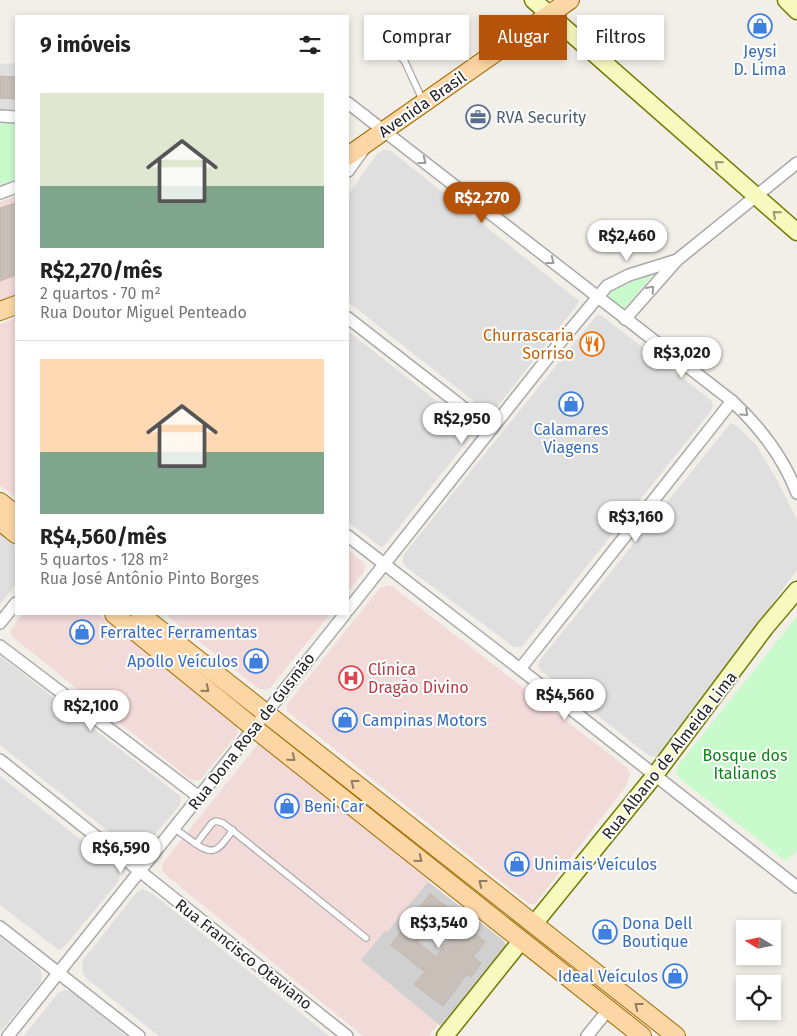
<!DOCTYPE html>
<html lang="pt">
<head>
<meta charset="utf-8">
<style>
  :root { --surface:#fff; --page:#f6f6f6; --text:#222; --muted:#767676; --line:#e0e0e0; --accent:#b45309 }
  body { margin:0; font-family:"Fira Sans",sans-serif; background:var(--page); color:var(--text); height:100vh; display:flex; flex-direction:column; font-size:19px; white-space:nowrap }
  * { box-sizing:border-box; margin:0 }
  p { font-size:16px; color:var(--muted) }
  .icon { flex:none; width:28px; height:28px; fill:none; stroke:currentColor; stroke-width:2; stroke-linecap:round; stroke-linejoin:round }
  .map { position:relative; flex:1; overflow:hidden }
  .sheet { position:absolute; left:15px; top:15px; width:334px; height:600px; display:flex; flex-direction:column; background:var(--surface); border-radius:0px; box-shadow:0 2px 8px #0003 }
  .sheet>* { flex:none }
  .hud { position:absolute; left:364px; top:15px; width:358px; height:45px; display:flex; gap:10px }
  .needle { width:32px; rotate:280deg }
  .buttons { position:absolute; left:736px; top:920px; display:grid; gap:10px }
  .buttons a { display:grid; place-items:center; width:45px; height:45px; border-radius:0px; background:var(--surface); box-shadow:0 2px 8px #0003; font-size:25px }
  .price { position:absolute; translate:-50% -42px; padding:0 11px; border-radius:18px; background:#fff; color:#222; font-size:16px; line-height:32px; filter:drop-shadow(0 1px 2px #0008) }
  .price::after { content:''; position:absolute; left:50%; top:30px; width:15px; height:11px; margin-left:-8px; background:inherit; clip-path:polygon(0 0,100% 0,50% 100%) }
  .price.selected { background:var(--accent); color:#fff }
  ul { padding:0; list-style:none }
  li { display:grid; align-content:center; gap:10px; height:265px; padding:0 25px }
  li+li { border-top:1px solid var(--line) }
  li span { display:grid; place-items:center; height:155px; border-radius:0px; color:#555 }
  li>.icon { margin-inline-start:auto }
  span .icon { width:90px; height:90px; fill:#fffc; stroke-width:1 }
  li b { font-size:21px }
  h2 { display:flex; justify-content:space-between; align-items:center; height:60px; padding:0 25px; font-size:21px }
  .pill { padding:0 18px; border-radius:0px; background:var(--surface); box-shadow:0 2px 8px #0003; font-size:18px; line-height:45px }
  .pill.selected { background:var(--accent); color:#fff }
  .map>svg:first-child { display:block }
  .residential { fill:#e0dfdf }
  .commercial { fill:#f2dad9 }
  .religious { fill:#d0d0d0 }
  .park { fill:#c8facc }
  .building { fill:#c7bfb8; stroke:#c4b6ab; fill-rule:evenodd }
  .lines { fill:none; stroke-linecap:round; stroke-linejoin:round }
  .lane-casing { stroke:#a9a9a9; stroke-width:8 }
  .street-casing { stroke:#a9a9a9; stroke-width:14 }
  .secondary-casing { stroke:#707d05; stroke-width:19 }
  .primary-casing { stroke:#a06b00; stroke-width:20 }
  .lane { stroke:#fff; stroke-width:5.5 }
  .street { stroke:#fff; stroke-width:11 }
  .secondary { stroke:#f7fabf; stroke-width:16 }
  .primary { stroke:#fcd6a4; stroke-width:18 }
  .oneway { stroke:#9c9c9c }
  .oneway2 { stroke:#979978 }
  .oneway3 { stroke:#8f7c63 }
  .labels { text-anchor:middle; stroke-width:4; stroke-linejoin:round; paint-order:stroke }
  .shop-label { font-size:16px; fill:#366cbe; stroke:#fff; text-anchor:start }
  .street-label { font-size:16px; fill:#222; stroke:#fff }
  .service-label { font-size:16px; fill:#4e5e75; stroke:#fff; text-anchor:start }
  .food-label { font-size:16px; fill:#c56008; stroke:#fff; text-anchor:end }
  .health-label { font-size:16px; fill:#be3a42; stroke:#fff; text-anchor:start }
  .park-label { font-size:16px; fill:#0c8416; stroke:#fff }
</style>
</head>
<body>
<div class="map">
<svg width="797" height="1036" viewBox="0 0 797 1036">
  <rect width="100%" height="100%" fill="#f2efe9"/>
  <g class="residential">
    <polygon points="16,63 16,109 0,109 0,64"/>
    <polygon points="384,150 391,151 579,301 577,305 494,411 489,413 485,410 348,302 348,195 377,154"/>
    <polygon points="597,315 602,316 711,400 713,405 711,411 525,643 522,647 514,647 406,567 403,562 403,558 404,554"/>
    <polygon points="348,331 469,427 471,434 469,439 384,546 381,547 348,522"/>
    <polygon points="730,424 733,424 738,427 756,445 776,478 797,520 797,570 660,756 654,757 648,755 540,670 538,666 540,660"/>
    <polygon points="0,534 16,547 16,584 0,604"/>
    <polygon points="0,656 180,796 181,801 179,806 140,852 133,851 0,745"/>
    <polygon points="0,776 118,869 120,875 118,882 64,947 59,950 0,905"/>
    <polygon points="142,889 153,894 329,1036 159,1036 87,979 83,973 82,967 83,960 137,892"/>
    <polygon points="0,937 40,969 42,976 40,983 0,1032"/>
    <polygon points="65,990 72,992 126,1036 24,1036 58,993"/>
  </g>
  <g class="commercial">
    <polygon points="16,196 16,295 0,300 0,202"/>
    <polygon points="16,318 16,498 0,485 0,324"/>
    <polygon points="348,550 363,562 365,568 363,573 348,592"/>
    <polygon points="388,585 393,587 627,768 630,774 626,786 535,904 529,904 287,711 287,704 380,588"/>
    <polygon points="23,614 98,614 237,722 239,727 237,735 200,780 191,780 14,638 11,635 11,630"/>
    <polygon points="165,614 330,614 270,688 265,690 259,689"/>
    <polygon points="260,743 431,879 429,882 504,941 506,946 442,1027 438,1024 429,1036 363,1036 166,875 162,869 162,864 258,744"/>
  </g>
  <polygon class="religious" points="428,882 504,941 506,946 504,952 442,1027 361,960 385,931 387,932"/>
  <g class="park">
    <polygon points="16,122 16,179 0,185 0,124"/>
    <polygon points="657,271 624,308 610,299 609,296 610,292"/>
    <polygon points="797,616 797,851 786,861 679,778 676,773 677,767"/>
  </g>
  <g class="building">
    <polygon points="0,76 16,77 16,99 0,98"/>
    <polygon points="16,203 16,275 0,281 0,208"/>
    <path d="M 430,894 L 464,920 L 462,923 L 485,942 L 473,957 L 481,963 L 471,977 L 467,974 L 443,1006 L 414,984 L 425,972 L 391,945 ZM 434,919 L 453,934 L 436,957 L 417,942 Z"/>
  </g>
  <g class="lines">
    <g class="lane-casing">
      <g id="lane">
        <polyline points="379,29 405,62 423,101"/>
        <polyline points="174,828 196,844 212,823 216,821 223,823 366,938"/>
        <path d="M 196,844 C 216,858 220,847 233,830"/>
      </g>
    </g>
    <g class="street-casing">
      <g id="street">
        <path d="M 348,103 L 732,401 C 760,427 783,457 797,493"/>
        <polyline points="0,116 16,117"/>
        <polyline points="348,171 363,150"/>
        <polyline points="0,193 16,187"/>
        <polyline points="348,318 491,429"/>
        <polyline points="625,319 677,260 797,163"/>
        <polyline points="348,536 520,669 797,887"/>
        <polyline points="348,610 562,340 607,286 629,275 677,260"/>
        <polyline points="0,623 16,603"/>
        <polyline points="0,646 199,797"/>
        <polyline points="520,669 732,401"/>
        <polyline points="0,760 347,1036"/>
        <polyline points="0,927 139,1036"/>
        <polyline points="8,1036 345,614"/>
        <polyline points="587,1036 608,1010"/>
      </g>
    </g>
    <g class="secondary-casing">
      <g id="secondary">
        <polyline points="533,0 797,232"/>
        <polyline points="786,0 797,11"/>
        <polyline points="534,924 655,775 765,628 797,590"/>
        <polyline points="445,1036 521,941"/>
      </g>
    </g>
    <g class="primary-casing">
      <g id="primary">
        <polyline points="348,156 570,0"/>
        <polyline points="0,311 16,305"/>
        <polyline points="0,502 16,515"/>
        <polyline points="0,521 16,534"/>
        <polyline points="114,614 254,728 642,1036"/>
        <polyline points="140,614 676,1036"/>
      </g>
    </g>
    <use href="#lane" class="lane"/>
    <use href="#street" class="street"/>
    <use href="#secondary" class="secondary"/>
    <use href="#primary" class="primary"/>
  </g>
  <defs><path id="oneway-chevron" d="M-2-3.5L2.5 0L-2 3.5" fill="none" stroke-width="1.6" stroke-linecap="round" stroke-linejoin="round" transform="scale(1.25)"/></defs>
  <g class="oneway">
    <use href="#oneway-chevron" transform="translate(423 161) rotate(38)"/>
    <use href="#oneway-chevron" transform="translate(551 261) rotate(38)"/>
    <use href="#oneway-chevron" transform="translate(651 289) rotate(-49)"/>
    <use href="#oneway-chevron" transform="translate(745 413) rotate(42)"/>
  </g>
  <g class="oneway2">
    <use href="#oneway-chevron" transform="translate(718 164) rotate(-139)"/>
    <use href="#oneway-chevron" transform="translate(776 214) rotate(-139)"/>
  </g>
  <g class="oneway3">
    <use href="#oneway-chevron" transform="translate(206 689) rotate(39)"/>
    <use href="#oneway-chevron" transform="translate(292 758) rotate(39)"/>
    <use href="#oneway-chevron" transform="translate(354 783) rotate(-142)"/>
    <use href="#oneway-chevron" transform="translate(419 859) rotate(39)"/>
    <use href="#oneway-chevron" transform="translate(482 883) rotate(-142)"/>
    <use href="#oneway-chevron" transform="translate(638 1006) rotate(-142)"/>
  </g>
  <defs>
    <g id="shop-ring" transform="scale(1.25)"><circle r="9.5" fill="#fff" stroke="#3f7fe0" stroke-width="1.5"/><path d="M-5-2.5h2.3a2.7 3.5 0 0 1 5.4 0H5L5.5 6h-11ZM-1.5-2.5h3a1.5 2.3 0 0 0-3 0Z" fill="#3f7fe0"/></g>
    <g id="office-ring" transform="scale(1.25)"><circle r="9.5" fill="#fff" stroke="#5c6f8a" stroke-width="1.5"/><path d="M-6-3h4V-5.5h4V-3h4V5H-6ZM-1-4.5V-3h2v-1.5ZM-6 0V1H6V0Z" fill="#5c6f8a"/></g>
    <g id="restaurant-ring" transform="scale(1.25)"><circle r="9.5" fill="#fff" stroke="#e8710a" stroke-width="1.5"/><path d="M-5-6h1v4h1v-4h1v4h1v-4h1v5L-1.5 .5V6h-2V.5L-5-1ZM5-6V6H3V1.5H1.5Q1.5-4 5-6Z" fill="#e8710a"/></g>
    <g id="hospital-ring" transform="scale(1.25)"><circle r="9.5" fill="#fff" stroke="#e0444e" stroke-width="1.5"/><path d="M-5-5h3v3.5h4V-5h3V5h-3V1.5h-4V5h-3Z" fill="#e0444e"/></g>
  </defs>
  <g fill-rule="evenodd">
    <use href="#shop-ring" x="760" y="26"/>
    <use href="#office-ring" x="478" y="117"/>
    <use href="#restaurant-ring" x="592" y="344"/>
    <use href="#shop-ring" x="571" y="404"/>
    <use href="#shop-ring" x="82" y="632"/>
    <use href="#shop-ring" x="256" y="661"/>
    <use href="#hospital-ring" x="351" y="678"/>
    <use href="#shop-ring" x="345" y="720"/>
    <use href="#shop-ring" x="287" y="806"/>
    <use href="#shop-ring" x="517" y="864"/>
    <use href="#shop-ring" x="605" y="932"/>
    <use href="#shop-ring" x="675" y="976"/>
  </g>
  <g class="labels">
    <g class="shop-label">
      <text x="760" y="57" text-anchor="middle">Jeysi<tspan x="760" dy="18">D. Lima</tspan></text>
      <text x="571" y="435" text-anchor="middle">Calamares<tspan x="571" dy="18">Viagens</tspan></text>
      <text x="100" y="638">Ferraltec Ferramentas</text>
      <text x="238" y="667" text-anchor="end">Apollo Veículos</text>
      <text x="362" y="726">Campinas Motors</text>
      <text x="304" y="812">Beni Car</text>
      <text x="534" y="870">Unimais Veículos</text>
      <text x="622" y="929">Dona Dell<tspan x="622" dy="18">Boutique</tspan></text>
      <text x="658" y="982" text-anchor="end">Ideal Veículos</text>
    </g>
    <g class="street-label">
      <text transform="translate(422 104) rotate(-35)" y="6">Avenida Brasil</text>
      <text transform="translate(251 731) rotate(-52)" y="6">Rua Dona Rosa de Gusmão</text>
      <text transform="translate(669 755) rotate(-52)" y="6">Rua Albano de Almeida Lima</text>
      <text transform="translate(244 954) rotate(38)" y="6">Rua Francisco Otaviano</text>
    </g>
    <g class="service-label">
      <text x="496" y="123">RVA Security</text>
    </g>
    <g class="food-label">
      <text x="574" y="341">Churrascaria<tspan x="574" dy="18">Sorriso</tspan></text>
    </g>
    <g class="health-label">
      <text x="368" y="675">Clínica<tspan x="368" dy="18">Dragão Divino</tspan></text>
    </g>
    <g class="park-label">
      <text x="745" y="761">Bosque dos<tspan x="745" dy="18">Italianos</tspan></text>
    </g>
  </g>
</svg>
<div class="buttons">
<a><svg class="needle" viewBox="-14 -14 28 28"><path d="M0-13l5 13h-10z" fill="#e53935"/><path d="M0 13l5-13h-10z" fill="#767676"/></svg></a>
<a><svg class="icon" aria-label="locate" viewBox="0 0 24 24"><circle cx="12" cy="12" r="6"/><path d="M12 2v4M12 18v4M2 12h4M18 12h4"/></svg></a>
</div>
<b class="price selected" style="left:482px;top:224px">R$2,270</b>
<b class="price" style="left:627px;top:262px">R$2,460</b>
<b class="price" style="left:682px;top:379px">R$3,020</b>
<b class="price" style="left:462px;top:445px">R$2,950</b>
<b class="price" style="left:636px;top:543px">R$3,160</b>
<b class="price" style="left:565px;top:721px">R$4,560</b>
<b class="price" style="left:91px;top:732px">R$2,100</b>
<b class="price" style="left:121px;top:874px">R$6,590</b>
<b class="price" style="left:439px;top:949px">R$3,540</b>
<div class="hud">
<a class="pill">Comprar</a>
<a class="pill selected">Alugar</a>
<a class="pill">Filtros</a>
</div>
<section class="sheet">
<h2>9 imóveis<svg class="icon" aria-label="filters" viewBox="0 0 24 24"><path d="M4 7h16M4 17h16"/><circle cx="9" cy="7" r="2"/><circle cx="15" cy="17" r="2"/></svg></h2>
<ul>
<li><span style="background:linear-gradient(#dfe7d0 60%,#7fa58c 0)"><svg class="icon" aria-label="home" viewBox="0 0 24 24"><path d="M3 11l9-7 9 7M6 9v11h12V9"/></svg></span><div><b>R$2,270/mês</b><p>2 quartos · 70 m²</p><p>Rua Doutor Miguel Penteado</p></div></li>
<li><span style="background:linear-gradient(#ffd9b3 60%,#7fa58c 0)"><svg class="icon" aria-label="home" viewBox="0 0 24 24"><path d="M3 11l9-7 9 7M6 9v11h12V9"/></svg></span><div><b>R$4,560/mês</b><p>5 quartos · 128 m²</p><p>Rua José Antônio Pinto Borges</p></div></li>
</ul>
</section>
</div>
</body>
</html>
